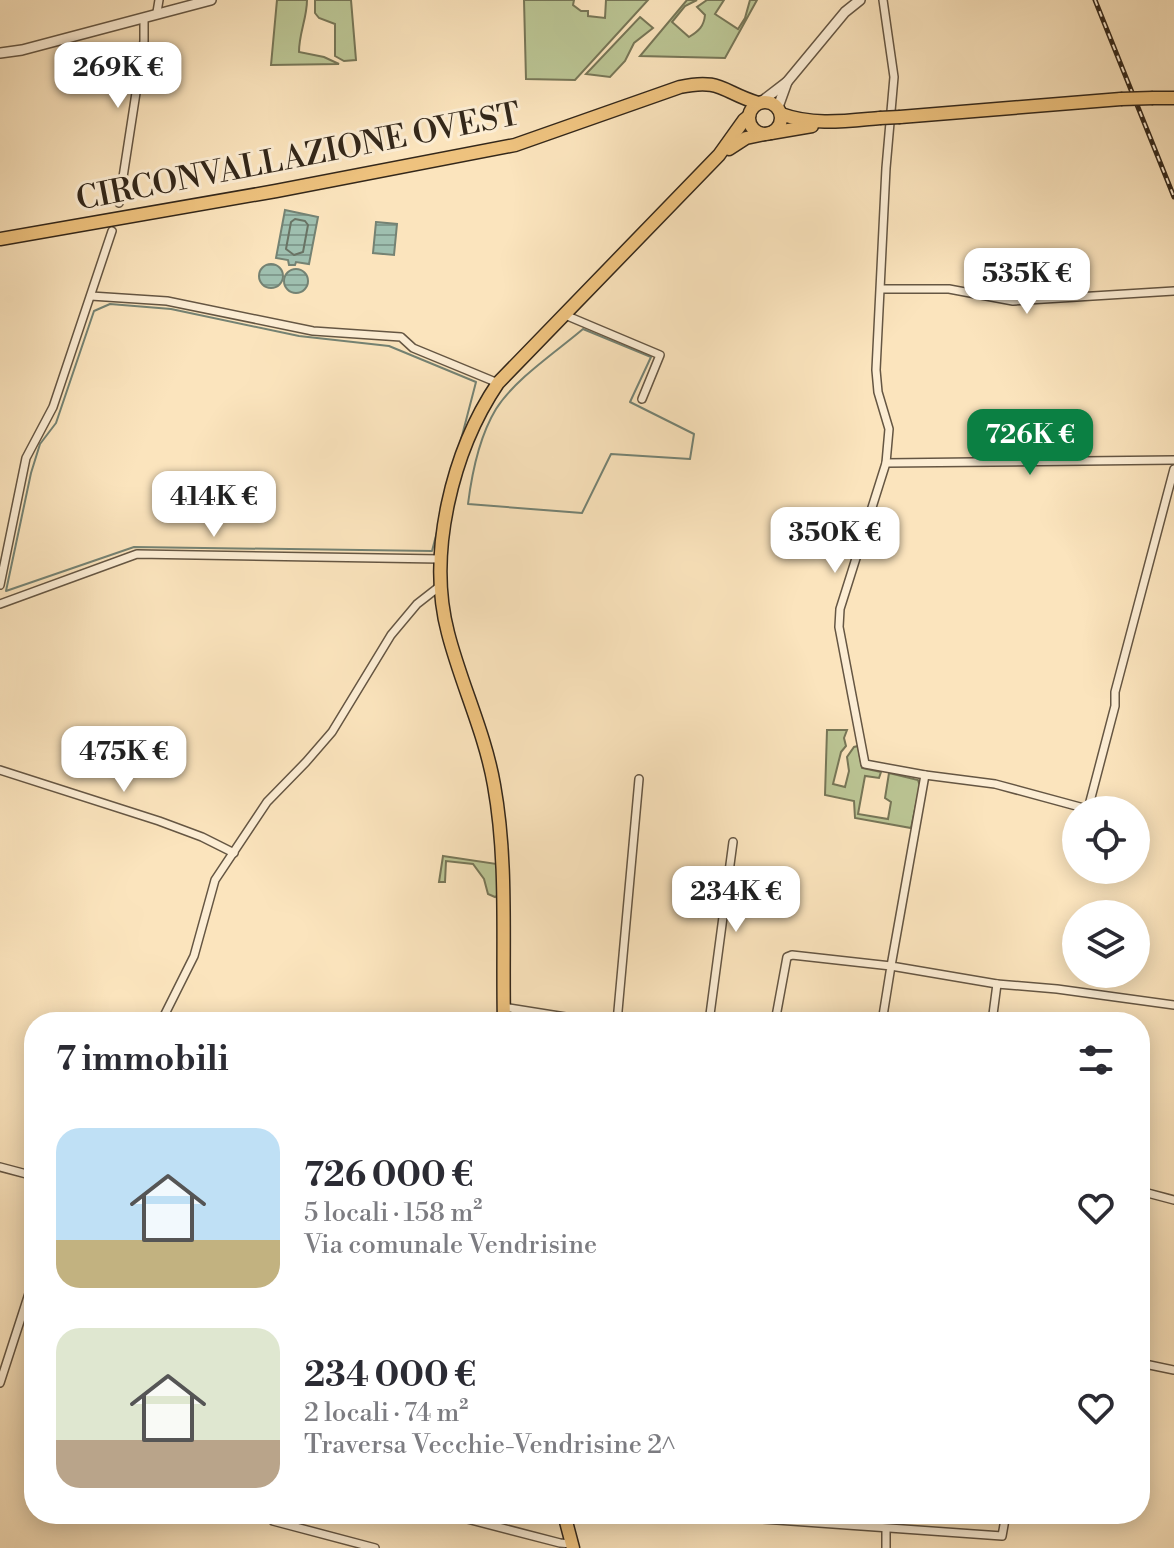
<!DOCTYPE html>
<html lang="it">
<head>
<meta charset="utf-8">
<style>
  :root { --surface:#fff; --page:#f2f2f3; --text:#2b2b33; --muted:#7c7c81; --accent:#0b8043 }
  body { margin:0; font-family:"Libre Bodoni",serif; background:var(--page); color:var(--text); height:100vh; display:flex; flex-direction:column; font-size:30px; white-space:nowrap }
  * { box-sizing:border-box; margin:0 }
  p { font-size:26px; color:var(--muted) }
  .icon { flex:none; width:44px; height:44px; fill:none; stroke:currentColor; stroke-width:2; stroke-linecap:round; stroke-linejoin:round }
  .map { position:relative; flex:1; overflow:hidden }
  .sheet { position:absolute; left:24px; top:1012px; width:1126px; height:512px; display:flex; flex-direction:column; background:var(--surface); border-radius:32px; box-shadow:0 4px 20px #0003 }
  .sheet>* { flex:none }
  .fabs { position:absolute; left:1062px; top:796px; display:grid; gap:16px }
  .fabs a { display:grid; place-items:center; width:88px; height:88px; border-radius:50%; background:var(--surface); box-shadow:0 4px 20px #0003; font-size:40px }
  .price { position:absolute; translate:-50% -68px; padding:0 18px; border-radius:16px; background:#fff; color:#222; font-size:26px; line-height:52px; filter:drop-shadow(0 2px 4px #0008) }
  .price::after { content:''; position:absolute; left:50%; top:48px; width:24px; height:18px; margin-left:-12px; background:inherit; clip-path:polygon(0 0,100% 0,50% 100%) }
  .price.active { background:var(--accent); color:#fff }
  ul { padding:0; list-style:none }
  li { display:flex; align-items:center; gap:24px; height:200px; padding:0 32px }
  li span { display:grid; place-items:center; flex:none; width:224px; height:160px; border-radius:24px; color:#555 }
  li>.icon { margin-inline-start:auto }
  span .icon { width:96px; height:96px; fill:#fffc; stroke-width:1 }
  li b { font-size:34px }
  h2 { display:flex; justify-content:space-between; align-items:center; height:96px; padding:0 32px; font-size:34px }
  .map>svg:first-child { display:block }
  .garden { fill:#bbc594; stroke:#777657; stroke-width:2 }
  .water { fill:url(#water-rules); stroke:#748273; stroke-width:2 }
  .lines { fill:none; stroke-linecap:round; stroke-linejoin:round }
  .shore { stroke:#697364; stroke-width:2 }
  .stream { stroke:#748273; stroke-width:2 }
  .minor-casing { stroke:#655643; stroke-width:10 }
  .tertiary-casing { stroke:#655643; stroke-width:12 }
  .primary-casing { stroke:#33271a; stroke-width:15 }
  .minor { stroke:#fcedd4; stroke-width:7 }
  .tertiary { stroke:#fcedd4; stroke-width:9 }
  .primary { stroke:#eec27e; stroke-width:12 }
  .rail-casing { stroke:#33271a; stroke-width:5 }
  .rail { stroke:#fcedd4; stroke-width:2; stroke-dasharray:6; stroke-linecap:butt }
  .primary-bridge-casing { stroke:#33271a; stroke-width:15; stroke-linecap:butt }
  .primary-bridge { stroke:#eec27e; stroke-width:12 }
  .labels { text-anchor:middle; stroke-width:6; stroke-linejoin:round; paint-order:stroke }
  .street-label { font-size:32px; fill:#33271a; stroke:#fcedd4 }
</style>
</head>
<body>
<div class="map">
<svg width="1174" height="1548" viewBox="0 0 1174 1548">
  <defs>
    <pattern id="water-rules" width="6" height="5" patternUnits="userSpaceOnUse" patternTransform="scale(2)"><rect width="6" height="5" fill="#9fbfaf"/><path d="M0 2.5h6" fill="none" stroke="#829b8e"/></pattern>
  </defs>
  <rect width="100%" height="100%" fill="#fbe4bd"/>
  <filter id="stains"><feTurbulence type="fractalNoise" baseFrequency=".0025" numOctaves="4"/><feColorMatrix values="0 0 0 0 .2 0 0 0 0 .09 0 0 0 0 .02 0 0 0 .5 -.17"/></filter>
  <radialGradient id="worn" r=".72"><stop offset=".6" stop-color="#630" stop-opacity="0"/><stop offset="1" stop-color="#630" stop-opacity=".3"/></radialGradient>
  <g class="garden">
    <path d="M 277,0 L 307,0 C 307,18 299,33 299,52 L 324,57 L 339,64 L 271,65 Z"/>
    <polygon points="315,0 351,0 356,60 344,61 335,56 335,24 319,18 315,13"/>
    <polygon points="524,0 574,0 573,5 581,11 588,11 588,16 605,18 606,0 648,0 575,80 526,79"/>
    <path d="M 687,0 L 697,0 L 685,6 L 672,22 L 689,37 C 699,31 704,26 705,15 L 697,7 L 707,0 L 724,0 L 715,14 L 738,29 L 745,18 L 750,0 L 757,0 L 725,58 L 640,56 Z"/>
    <polygon points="640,17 653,28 634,43 625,61 610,77 586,74"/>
    <polygon points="827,730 847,730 844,738 846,746 841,752 833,784 845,787 849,771 847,757 854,747 858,746 862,768 881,772 879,778 865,776 858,814 888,819 891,802 885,798 889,773 918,780 920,786 911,828 855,818 854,801 825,795"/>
    <polygon points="443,856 497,864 498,895 495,897 488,894 484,879 473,864 446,861 445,882 439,882"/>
  </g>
  <g class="water">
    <polygon points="285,210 318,217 309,264 296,262 295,265 289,265 288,260 276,258"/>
    <polygon points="376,222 397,224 394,255 373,253"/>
    <circle cx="271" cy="276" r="12"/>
    <circle cx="296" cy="281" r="12"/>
  </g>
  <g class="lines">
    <polygon class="shore" points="295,219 305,221 308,225 303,252 294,255 286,249 291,222"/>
    <g class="stream">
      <polygon points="110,304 171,309 299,336 389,346 476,382 432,551 134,547 6,591 31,473 40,444 56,423 94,311"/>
      <path d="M 583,329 L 651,357 L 630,402 L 694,434 L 690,459 L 611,454 L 582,513 L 468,504 C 472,472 479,437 496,409 C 515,379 556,352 583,329 Z"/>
    </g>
    <g class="minor-casing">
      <g id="minor">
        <polyline points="883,0 894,77 886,168 876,370 878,392 889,429 886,463 840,609 839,627 865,764 925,775 891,966 997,984 992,1022"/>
        <polyline points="157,12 159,0"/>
        <polyline points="119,203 144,41 144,19"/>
        <polyline points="881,289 949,289 1013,301 1174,291"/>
        <polyline points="91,296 167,301 313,331 401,337 413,348 498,383"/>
        <polyline points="565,315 660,355 642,399"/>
        <polyline points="886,463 1174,460"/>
        <polyline points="0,585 26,458 53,407 112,231"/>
        <polyline points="0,604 137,554 440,559"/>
        <polyline points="0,770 159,821 202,837 234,853"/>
        <polyline points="925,775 995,784 1091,810"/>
        <polyline points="1088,809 1115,706 1115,692 1174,469"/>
        <polyline points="997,984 1057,989 1174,1005"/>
        <polyline points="503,1007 597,1022"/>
        <polyline points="161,1022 194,956 215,880 267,802 306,762 332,732 391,635 417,604 440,586"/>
        <polyline points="617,1022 639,779"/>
        <polyline points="709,1022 733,842"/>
        <polyline points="775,1022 787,957 792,955 891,966 882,1022"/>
        <polyline points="0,1167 34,1176"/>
        <polyline points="1140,1191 1174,1200"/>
        <polyline points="1140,1363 1174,1370"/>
        <polyline points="0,1383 34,1278"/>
        <polyline points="448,1514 560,1543 572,1544"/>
        <polyline points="692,1514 1002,1536 1006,1514"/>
        <polyline points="273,1521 375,1548"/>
        <polyline points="886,1548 886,1529"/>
      </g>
    </g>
    <g class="tertiary-casing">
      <g id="tertiary">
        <polyline points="0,53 22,50 211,0"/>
        <polyline points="761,102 787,82 845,12 860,0"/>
        <polyline points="778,107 787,82"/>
      </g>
    </g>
    <g class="primary-casing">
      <g id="primary">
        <polyline points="1153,98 1174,98"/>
        <circle cx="765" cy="118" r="16"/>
        <path d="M 781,114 C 814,126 846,121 880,118"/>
        <polyline points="900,117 1121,99"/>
        <polyline points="771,133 812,126"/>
        <polyline points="729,149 746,138 765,134"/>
        <path d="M 0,239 L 276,191 L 515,145 L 680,87 C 721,78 722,92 758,103"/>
        <path d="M 504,1022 C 502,944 508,862 494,785 C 485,733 461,684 448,633 C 427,554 452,451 498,383 L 719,155 L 744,120 L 749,116"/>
        <polyline points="564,1514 573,1548"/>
      </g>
    </g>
    <use href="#minor" class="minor"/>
    <use href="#tertiary" class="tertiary"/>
    <use href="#primary" class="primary"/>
    <g class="rail-casing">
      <polyline id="rail" points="1095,0 1174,197"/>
    </g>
    <use href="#rail" class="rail"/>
    <g class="primary-bridge-casing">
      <g id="primary-bridge">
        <polyline points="1121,99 1153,98"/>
        <polyline points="880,118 900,117"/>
      </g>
    </g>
    <use href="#primary-bridge" class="primary-bridge"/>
  </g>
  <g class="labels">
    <g class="street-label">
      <text transform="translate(298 156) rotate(-11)" y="11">CIRCONVALLAZIONE OVEST</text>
    </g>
  </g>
  <rect width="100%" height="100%" filter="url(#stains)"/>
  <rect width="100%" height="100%" fill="url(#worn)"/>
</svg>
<div class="fabs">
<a><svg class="icon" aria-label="locate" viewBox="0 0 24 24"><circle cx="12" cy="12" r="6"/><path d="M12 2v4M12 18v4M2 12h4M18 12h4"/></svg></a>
<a><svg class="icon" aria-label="layers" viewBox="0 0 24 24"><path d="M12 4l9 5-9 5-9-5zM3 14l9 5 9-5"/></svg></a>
</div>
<b class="price" style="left:118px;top:110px">269K €</b>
<b class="price" style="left:1027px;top:316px">535K €</b>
<b class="price active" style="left:1030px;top:477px">726K €</b>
<b class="price" style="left:214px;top:539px">414K €</b>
<b class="price" style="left:835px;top:575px">350K €</b>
<b class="price" style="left:124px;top:794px">475K €</b>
<b class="price" style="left:736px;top:934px">234K €</b>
<section class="sheet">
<h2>7 immobili<svg class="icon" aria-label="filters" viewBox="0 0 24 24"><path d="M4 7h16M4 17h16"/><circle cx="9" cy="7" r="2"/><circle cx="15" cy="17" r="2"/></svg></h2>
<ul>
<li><span style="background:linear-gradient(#bfe0f5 70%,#c2b280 0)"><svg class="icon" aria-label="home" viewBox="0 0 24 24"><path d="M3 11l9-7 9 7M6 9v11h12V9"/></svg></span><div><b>726 000 €</b><p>5 locali · 158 m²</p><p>Via comunale Vendrisine</p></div><svg class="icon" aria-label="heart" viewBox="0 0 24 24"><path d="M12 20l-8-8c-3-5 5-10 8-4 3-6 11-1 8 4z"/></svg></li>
<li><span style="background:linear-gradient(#dfe7d0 70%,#b9a48a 0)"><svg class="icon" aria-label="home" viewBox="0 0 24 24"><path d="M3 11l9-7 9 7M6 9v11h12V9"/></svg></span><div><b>234 000 €</b><p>2 locali · 74 m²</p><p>Traversa Vecchie-Vendrisine 2^</p></div><svg class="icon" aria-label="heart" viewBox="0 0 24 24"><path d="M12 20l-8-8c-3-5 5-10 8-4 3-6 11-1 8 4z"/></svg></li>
</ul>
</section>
</div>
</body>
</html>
